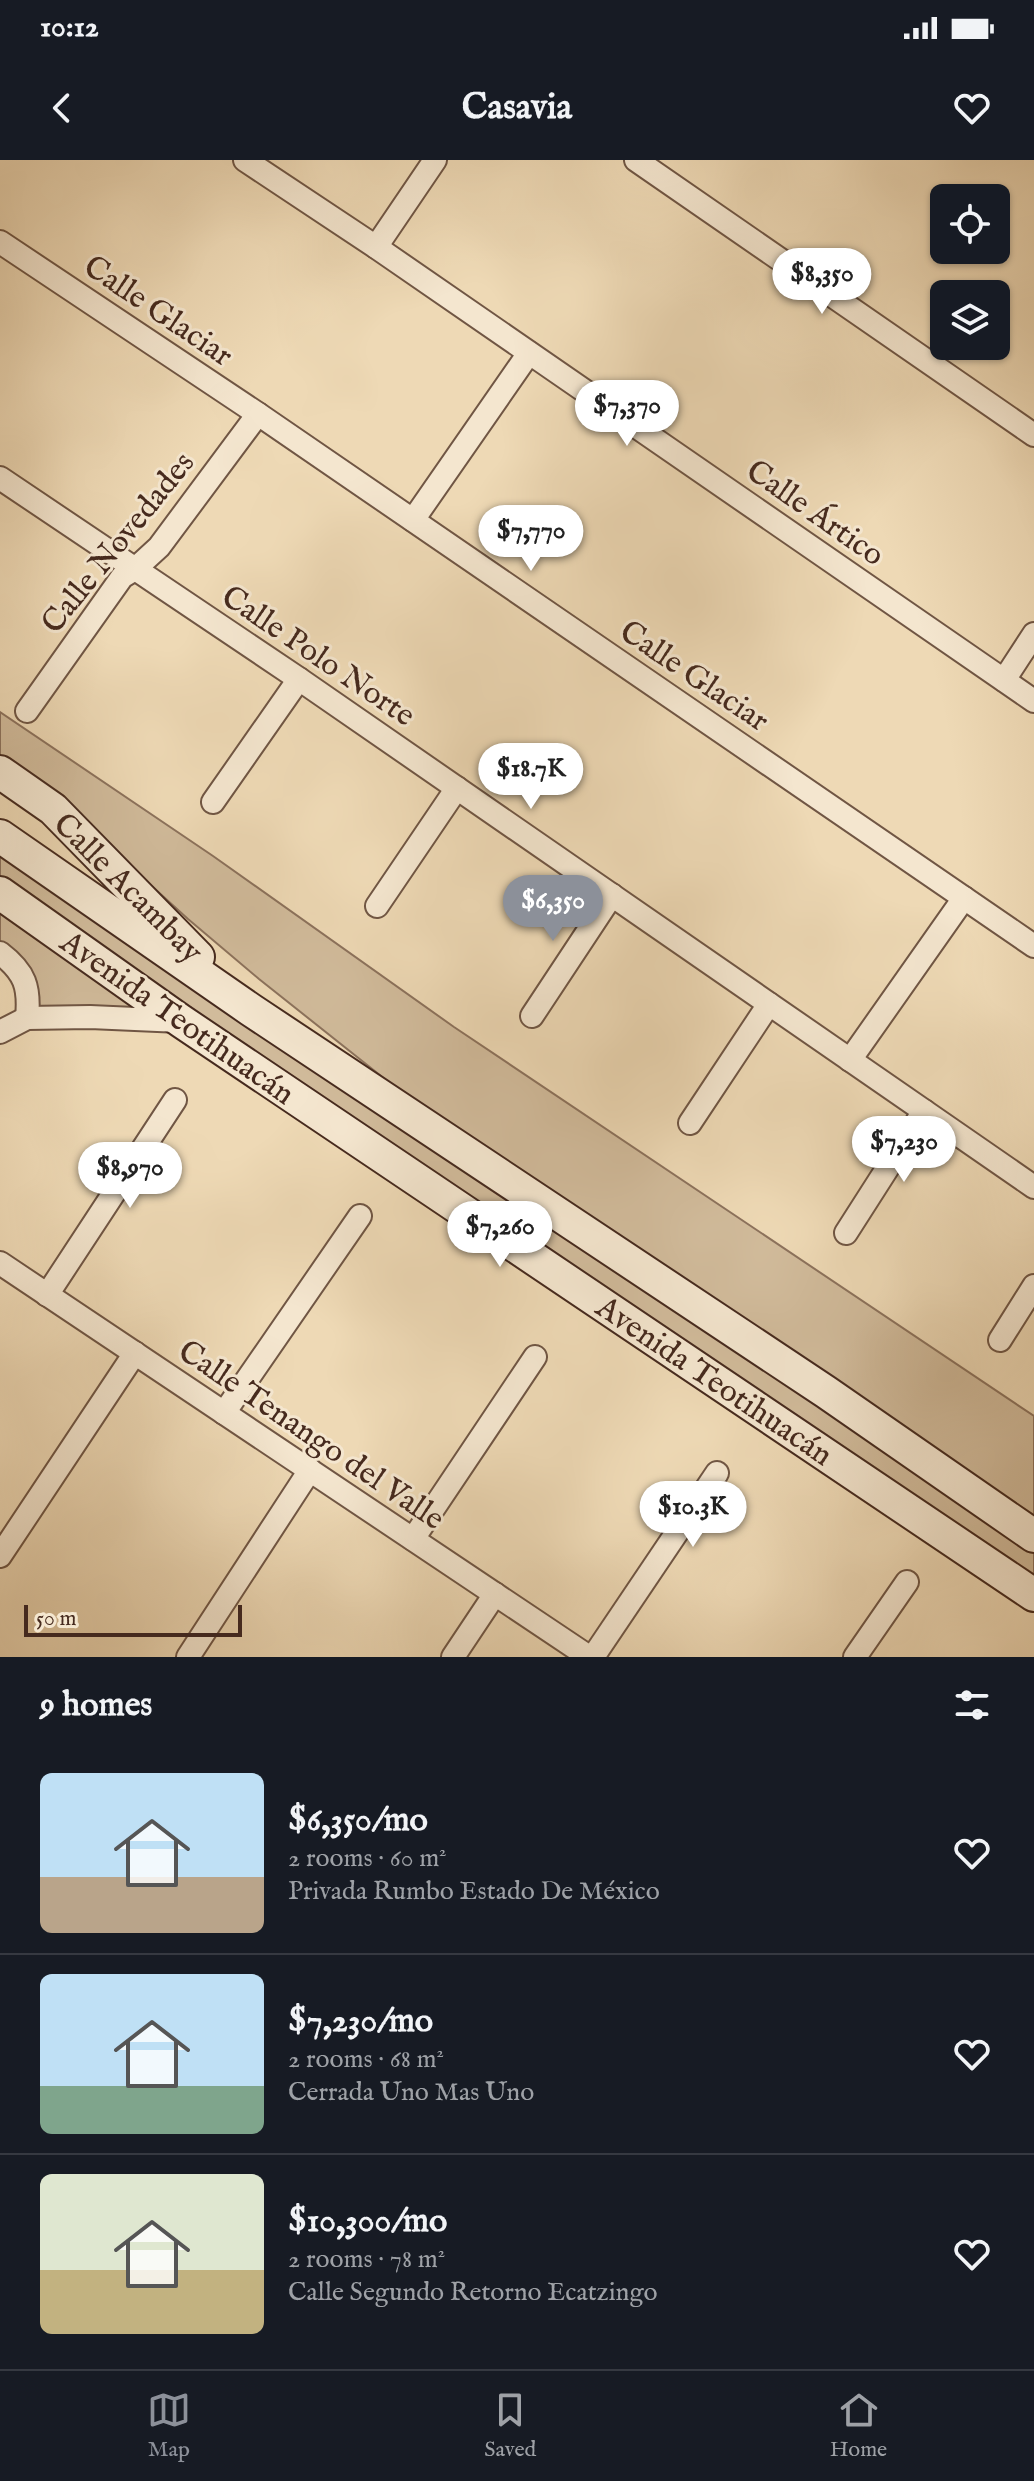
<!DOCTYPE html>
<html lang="en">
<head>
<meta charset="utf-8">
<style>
  :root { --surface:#171b24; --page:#242831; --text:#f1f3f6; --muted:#9ea1a6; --line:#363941; --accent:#8c9099 }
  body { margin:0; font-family:"IM FELL English",serif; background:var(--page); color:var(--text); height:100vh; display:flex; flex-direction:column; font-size:30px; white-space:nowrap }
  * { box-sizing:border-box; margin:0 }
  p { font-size:26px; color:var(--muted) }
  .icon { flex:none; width:44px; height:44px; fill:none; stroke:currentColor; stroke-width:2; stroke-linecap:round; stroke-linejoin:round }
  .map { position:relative; height:1497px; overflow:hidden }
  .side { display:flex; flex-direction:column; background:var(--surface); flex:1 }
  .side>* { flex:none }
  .buttons { position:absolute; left:930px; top:24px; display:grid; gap:16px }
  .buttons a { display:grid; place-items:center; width:80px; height:80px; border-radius:12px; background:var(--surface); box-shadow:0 2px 6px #0004; font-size:40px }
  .scale { position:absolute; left:24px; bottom:20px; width:218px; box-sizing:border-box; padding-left:8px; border:4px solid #462a1e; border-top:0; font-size:22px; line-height:28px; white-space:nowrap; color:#462a1e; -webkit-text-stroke:6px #f4e6cf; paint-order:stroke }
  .price { position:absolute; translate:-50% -68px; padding:0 18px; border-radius:28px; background:#fff; color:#222; font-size:26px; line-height:52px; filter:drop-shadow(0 2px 4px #0008) }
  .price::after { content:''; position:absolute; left:50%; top:48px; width:24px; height:18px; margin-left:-12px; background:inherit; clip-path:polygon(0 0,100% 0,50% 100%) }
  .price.selected { background:var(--accent); color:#fff }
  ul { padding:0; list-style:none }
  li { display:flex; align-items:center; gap:24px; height:200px; padding:0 40px }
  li+li { border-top:2px solid var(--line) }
  li span { display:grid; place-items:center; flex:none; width:224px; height:160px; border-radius:12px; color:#555 }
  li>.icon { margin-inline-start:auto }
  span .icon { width:96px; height:96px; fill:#fffc; stroke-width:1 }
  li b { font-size:34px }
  h2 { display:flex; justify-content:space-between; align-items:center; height:96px; padding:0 40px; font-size:34px }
  .status { display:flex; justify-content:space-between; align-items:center; height:56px; padding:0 40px; background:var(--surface); direction:ltr }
  .status svg { height:22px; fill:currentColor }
  header { display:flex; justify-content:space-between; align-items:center; height:104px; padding:0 40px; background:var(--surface); font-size:36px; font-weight:700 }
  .tabs { display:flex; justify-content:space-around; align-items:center; height:112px; border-top:2px solid var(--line); background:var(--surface); font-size:22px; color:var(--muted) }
  .tabs a { display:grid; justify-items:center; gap:4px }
  .tabs .selected { color:var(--accent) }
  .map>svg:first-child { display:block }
  .green { fill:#d1bb9b; stroke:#8c725c; stroke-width:2 }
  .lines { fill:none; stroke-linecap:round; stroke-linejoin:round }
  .street-casing { stroke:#705644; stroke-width:26 }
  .secondary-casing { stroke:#462a1e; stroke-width:36 }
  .street { stroke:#f4e6cf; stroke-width:22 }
  .secondary { stroke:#f4e6cf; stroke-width:32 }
  .labels { text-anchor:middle; stroke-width:6; stroke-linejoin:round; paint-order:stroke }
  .street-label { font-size:32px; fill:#462a1e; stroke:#f4e6cf }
</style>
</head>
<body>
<div class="status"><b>10:12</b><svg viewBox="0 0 49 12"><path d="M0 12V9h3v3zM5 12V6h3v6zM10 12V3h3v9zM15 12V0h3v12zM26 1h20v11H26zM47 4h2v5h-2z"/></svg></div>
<header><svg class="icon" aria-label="back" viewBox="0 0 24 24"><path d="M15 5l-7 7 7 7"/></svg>Casavia<svg class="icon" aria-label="heart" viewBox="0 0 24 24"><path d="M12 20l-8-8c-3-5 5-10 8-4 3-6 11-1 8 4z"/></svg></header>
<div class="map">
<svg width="1034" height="1497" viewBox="0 0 1034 1497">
  <rect width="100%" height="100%" fill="#eed9b5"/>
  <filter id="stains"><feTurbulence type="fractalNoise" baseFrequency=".0025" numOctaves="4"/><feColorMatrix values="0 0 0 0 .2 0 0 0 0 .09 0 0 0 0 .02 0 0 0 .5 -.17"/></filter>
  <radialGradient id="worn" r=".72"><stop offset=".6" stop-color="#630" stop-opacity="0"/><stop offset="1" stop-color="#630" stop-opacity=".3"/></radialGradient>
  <g class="green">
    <polygon points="0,552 213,696 454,867 1034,1256 1034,1362 454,974 259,819 188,759 100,679 0,597"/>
    <polygon points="0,682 1034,1380 1034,1427 0,728"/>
    <polygon points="0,743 147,852 32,854 0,788"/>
  </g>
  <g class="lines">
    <g class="street-casing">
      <g id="street">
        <polyline points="245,0 376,87 1034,541"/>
        <polyline points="636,0 1034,275"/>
        <polyline points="0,82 258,254 1034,786"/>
        <polyline points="376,87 435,0"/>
        <polyline points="0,318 299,519 1034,1027"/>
        <polyline points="413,360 529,193"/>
        <polyline points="1004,520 1034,474"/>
        <polyline points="27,551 122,417 135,409 159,387 258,254"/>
        <polyline points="213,642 299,519"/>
        <polyline points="377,746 457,628"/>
        <path d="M 0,793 C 25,812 30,827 27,858"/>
        <polyline points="532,856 612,735"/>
        <polyline points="0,872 27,858 90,857 180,861"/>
        <polyline points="850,900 964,738"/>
        <polyline points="690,963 769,844"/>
        <polyline points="846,1073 924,951"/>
        <polyline points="0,1103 589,1497"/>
        <polyline points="47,1135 175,940"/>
        <polyline points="1000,1180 1034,1126"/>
        <polyline points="224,1253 360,1056"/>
        <polyline points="413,1379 535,1197"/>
        <polyline points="0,1396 135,1193"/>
        <polyline points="188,1497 310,1310"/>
        <polyline points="453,1497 495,1434"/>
        <polyline points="593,1497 717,1313"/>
        <polyline points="855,1497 907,1422"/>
      </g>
    </g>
    <g class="secondary-casing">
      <g id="secondary">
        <polyline points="0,612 53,649 198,797"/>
        <polyline points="0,676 251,850 826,1232 1034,1376"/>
        <polyline points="0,733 181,861 1034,1435"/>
      </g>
    </g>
    <use href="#street" class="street"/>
    <use href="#secondary" class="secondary"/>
  </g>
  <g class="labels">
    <g class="street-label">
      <text transform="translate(159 150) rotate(34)" y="11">Calle Glaciar</text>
      <text transform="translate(816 352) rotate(35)" y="11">Calle Ártico</text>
      <text transform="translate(117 382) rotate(-51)" y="11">Calle Novedades</text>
      <text transform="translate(319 495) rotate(34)" y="11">Calle Polo Norte</text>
      <text transform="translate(695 515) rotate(34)" y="11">Calle Glaciar</text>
      <text transform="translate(129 727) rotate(45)" y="11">Calle Acambay</text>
      <text transform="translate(178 857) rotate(35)" y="11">Avenida Teotihuacán</text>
      <text transform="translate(715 1220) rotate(34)" y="11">Avenida Teotihuacán</text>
      <text transform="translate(312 1274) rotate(34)" y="11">Calle Tenango del Valle</text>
    </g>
  </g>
  <rect width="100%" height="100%" filter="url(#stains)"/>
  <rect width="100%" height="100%" fill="url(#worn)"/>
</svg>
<div class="buttons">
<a><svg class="icon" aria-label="locate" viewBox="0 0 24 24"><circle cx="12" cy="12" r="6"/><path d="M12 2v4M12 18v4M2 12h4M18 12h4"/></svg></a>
<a><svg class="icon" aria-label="layers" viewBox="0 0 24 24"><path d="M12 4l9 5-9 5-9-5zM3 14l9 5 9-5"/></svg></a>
</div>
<div class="scale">50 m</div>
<b class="price" style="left:822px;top:156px">$8,350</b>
<b class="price" style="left:627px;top:288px">$7,370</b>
<b class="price" style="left:531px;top:413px">$7,770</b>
<b class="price" style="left:531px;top:651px">$18.7K</b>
<b class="price selected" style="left:553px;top:783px">$6,350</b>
<b class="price" style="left:904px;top:1024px">$7,230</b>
<b class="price" style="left:130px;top:1050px">$8,970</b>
<b class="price" style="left:500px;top:1109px">$7,260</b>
<b class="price" style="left:693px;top:1389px">$10.3K</b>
</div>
<section class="side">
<h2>9 homes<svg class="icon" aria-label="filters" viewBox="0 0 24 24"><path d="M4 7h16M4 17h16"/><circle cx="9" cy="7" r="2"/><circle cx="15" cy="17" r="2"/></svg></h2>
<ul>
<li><span style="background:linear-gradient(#bfe0f5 65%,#b9a48a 0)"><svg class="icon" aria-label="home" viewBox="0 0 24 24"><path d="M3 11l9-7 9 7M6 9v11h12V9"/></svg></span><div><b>$6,350/mo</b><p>2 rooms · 60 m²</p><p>Privada Rumbo Estado De México</p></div><svg class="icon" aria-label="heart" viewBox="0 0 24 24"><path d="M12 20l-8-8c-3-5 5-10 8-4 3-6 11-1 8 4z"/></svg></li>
<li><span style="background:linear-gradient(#bfe0f5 70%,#7fa58c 0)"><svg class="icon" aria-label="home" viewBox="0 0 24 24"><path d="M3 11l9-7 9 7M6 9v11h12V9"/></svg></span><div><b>$7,230/mo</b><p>2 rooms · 68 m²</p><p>Cerrada Uno Mas Uno</p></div><svg class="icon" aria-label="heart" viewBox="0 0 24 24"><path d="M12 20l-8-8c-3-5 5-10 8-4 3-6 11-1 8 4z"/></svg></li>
<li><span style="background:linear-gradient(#dfe7d0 60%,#c2b280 0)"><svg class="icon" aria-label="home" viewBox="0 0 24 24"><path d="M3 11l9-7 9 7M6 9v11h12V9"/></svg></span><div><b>$10,300/mo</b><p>2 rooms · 78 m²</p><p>Calle Segundo Retorno Ecatzingo</p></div><svg class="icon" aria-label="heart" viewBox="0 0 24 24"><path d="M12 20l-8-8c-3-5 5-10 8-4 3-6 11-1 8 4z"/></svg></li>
</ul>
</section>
<nav class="tabs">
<a class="selected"><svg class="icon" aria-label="map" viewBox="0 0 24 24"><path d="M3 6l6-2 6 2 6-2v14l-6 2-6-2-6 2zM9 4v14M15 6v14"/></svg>Map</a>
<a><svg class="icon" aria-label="saved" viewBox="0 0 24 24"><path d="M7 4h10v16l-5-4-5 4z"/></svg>Saved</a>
<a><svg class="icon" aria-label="home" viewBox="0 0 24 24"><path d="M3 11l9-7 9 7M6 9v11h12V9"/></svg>Home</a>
</nav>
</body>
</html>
